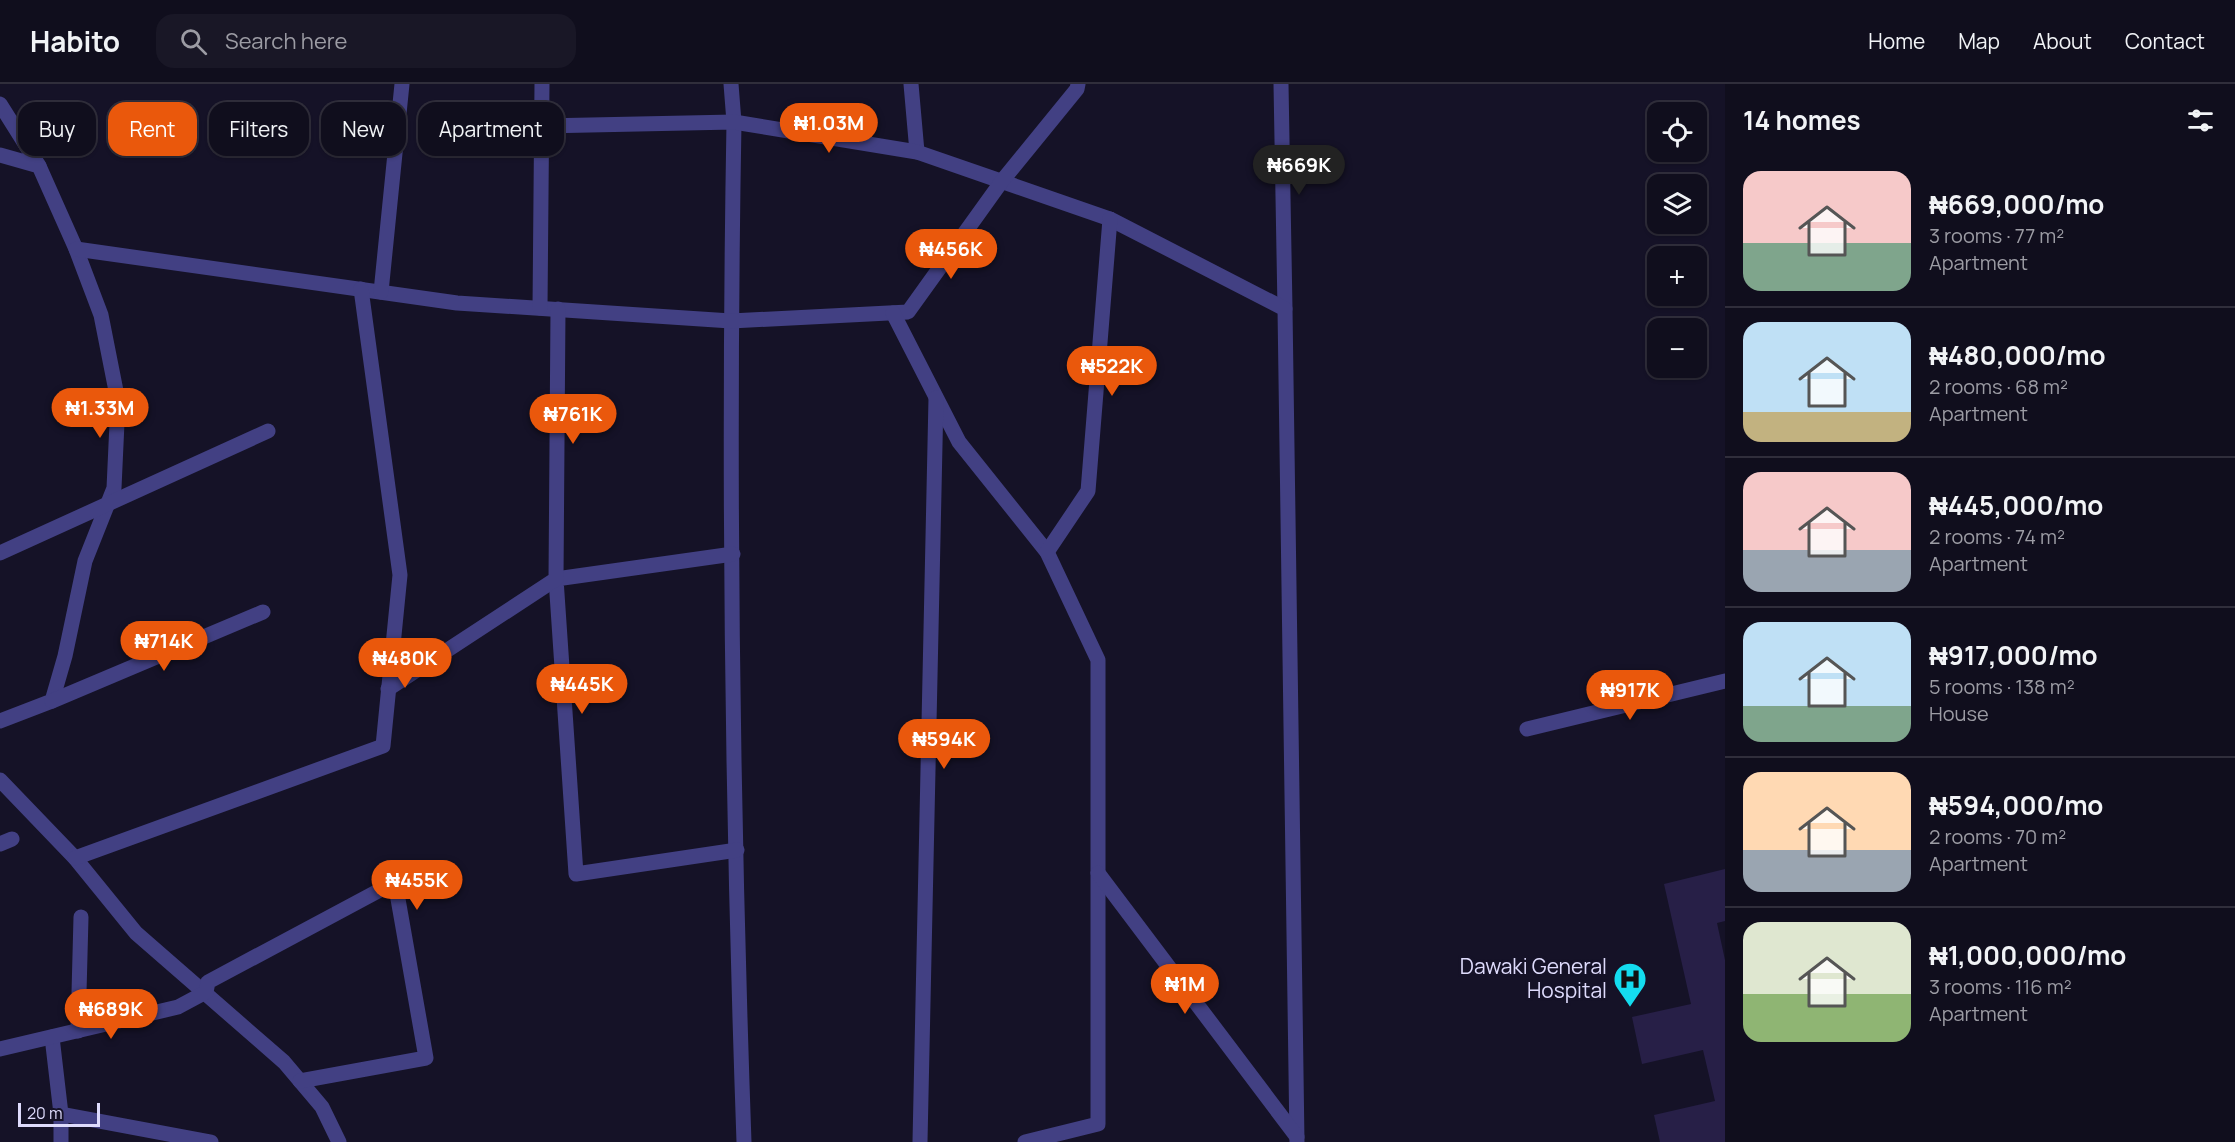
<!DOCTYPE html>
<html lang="en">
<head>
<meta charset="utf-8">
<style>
  :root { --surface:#100e1d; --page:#191726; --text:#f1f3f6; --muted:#9c9ca4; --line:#302e3b; --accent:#ea580c }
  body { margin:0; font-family:Manrope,sans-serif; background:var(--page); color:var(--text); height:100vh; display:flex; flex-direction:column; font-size:22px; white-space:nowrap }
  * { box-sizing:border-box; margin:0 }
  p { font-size:20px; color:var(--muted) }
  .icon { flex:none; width:33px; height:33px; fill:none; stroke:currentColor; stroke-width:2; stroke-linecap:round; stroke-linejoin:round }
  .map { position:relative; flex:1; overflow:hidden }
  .drawer { display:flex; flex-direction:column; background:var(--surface); width:510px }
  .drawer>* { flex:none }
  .guide { position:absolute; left:18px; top:18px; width:570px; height:54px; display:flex; gap:12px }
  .controls { position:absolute; left:1647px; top:18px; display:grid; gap:12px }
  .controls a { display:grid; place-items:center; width:60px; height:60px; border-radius:12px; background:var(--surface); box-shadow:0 2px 4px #0004,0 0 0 2px var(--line); font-size:30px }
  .scale { position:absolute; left:18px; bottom:15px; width:82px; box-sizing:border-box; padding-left:6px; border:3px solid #dedbfc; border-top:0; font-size:16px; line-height:21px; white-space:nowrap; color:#dedbfc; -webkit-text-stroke:4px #151227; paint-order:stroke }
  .price { position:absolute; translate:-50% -51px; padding:0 14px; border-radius:21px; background:var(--accent); color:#fff; font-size:20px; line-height:39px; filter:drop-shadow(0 2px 3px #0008) }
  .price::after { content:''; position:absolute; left:50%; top:36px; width:18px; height:14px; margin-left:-9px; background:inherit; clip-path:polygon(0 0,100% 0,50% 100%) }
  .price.current { background:#222; color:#fff }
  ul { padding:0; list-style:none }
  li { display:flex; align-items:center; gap:18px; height:150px; padding:0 18px }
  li+li { border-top:2px solid var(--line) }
  li span { display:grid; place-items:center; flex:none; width:168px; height:120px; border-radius:18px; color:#555 }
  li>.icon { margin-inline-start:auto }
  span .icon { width:72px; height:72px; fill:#fffc; stroke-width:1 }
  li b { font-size:26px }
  h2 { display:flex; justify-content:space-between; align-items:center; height:72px; padding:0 18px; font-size:26px }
  .tag { padding:0 21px; border-radius:18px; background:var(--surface); box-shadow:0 2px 4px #0004,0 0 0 2px var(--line); font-size:21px; line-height:54px }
  .tag.current { background:var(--accent); color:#fff }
  header { display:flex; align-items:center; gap:36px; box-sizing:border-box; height:84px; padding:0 30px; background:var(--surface); border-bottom:2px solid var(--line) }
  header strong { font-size:28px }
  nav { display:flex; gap:33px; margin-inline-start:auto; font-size:21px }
  .search { width:420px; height:54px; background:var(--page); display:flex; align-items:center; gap:15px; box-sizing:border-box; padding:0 21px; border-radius:18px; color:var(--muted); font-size:22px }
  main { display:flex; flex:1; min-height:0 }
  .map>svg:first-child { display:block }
  .building { fill:#271f47 }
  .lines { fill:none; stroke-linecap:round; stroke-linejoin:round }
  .minor { stroke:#424083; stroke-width:15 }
  .labels { text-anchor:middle; stroke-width:6; stroke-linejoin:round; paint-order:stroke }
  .poi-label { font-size:21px; fill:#dedbfc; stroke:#151227; text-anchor:end }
</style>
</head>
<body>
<header>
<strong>Habito</strong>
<div class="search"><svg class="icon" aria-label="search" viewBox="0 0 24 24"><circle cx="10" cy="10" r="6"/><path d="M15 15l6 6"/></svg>Search here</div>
<nav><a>Home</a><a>Map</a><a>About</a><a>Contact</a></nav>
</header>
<main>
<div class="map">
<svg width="1725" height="1058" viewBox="0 0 1725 1058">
  <rect width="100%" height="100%" fill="#151227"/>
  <polygon class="building" points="1725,785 1725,837 1717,839 1725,876 1725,1058 1660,1058 1654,1031 1715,1017 1703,966 1642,980 1632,933 1691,920 1664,800"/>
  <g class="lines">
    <g class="minor">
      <path d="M 731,0 L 734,38 C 728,378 732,718 744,1058"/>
      <polyline points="911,0 917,68"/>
      <polyline points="1281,0 1285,225"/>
      <polyline points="0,20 39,82"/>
      <polyline points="542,42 734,38 917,68 1110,135 1285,225 1297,1058"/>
      <polyline points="0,71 39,82 76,165 101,231 118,317 114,404 85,477 65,572 52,617 0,637"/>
      <polyline points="76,165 457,219 731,237 908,228 1002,97 1077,5 1078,0"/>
      <polyline points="381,208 402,0"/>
      <polyline points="540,224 542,0"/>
      <polyline points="893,229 959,358 1047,468 1098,576 1098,1040 1025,1058"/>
      <polyline points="1047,468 1088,407 1110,135"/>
      <polyline points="0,469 268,347"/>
      <polyline points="733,470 556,495 576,790 737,766"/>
      <polyline points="388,605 556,495 558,225"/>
      <polyline points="52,617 263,528"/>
      <polyline points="1527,645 1725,597"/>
      <polyline points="0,696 75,774 136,849 284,978 322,1023 339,1058"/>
      <polyline points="0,760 12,755"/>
      <polyline points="75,774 383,662 400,491 361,205"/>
      <polyline points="1098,789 1297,1053"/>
      <polyline points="78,947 81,833"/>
      <polyline points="52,953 61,1030 61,1058"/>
      <polyline points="0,965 178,923 206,908 208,898 395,798 426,974 300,997"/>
      <polyline points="61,1030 211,1058"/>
      <polyline points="920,1058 936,314"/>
    </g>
  </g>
  <defs>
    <g id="hospital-pin" transform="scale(1.725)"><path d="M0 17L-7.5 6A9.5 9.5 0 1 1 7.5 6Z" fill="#14dcef" stroke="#151227"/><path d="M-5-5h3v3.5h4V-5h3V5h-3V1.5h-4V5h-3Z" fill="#111"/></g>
  </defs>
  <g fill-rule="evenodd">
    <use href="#hospital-pin" x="1630" y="895"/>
  </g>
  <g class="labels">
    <g class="poi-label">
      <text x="1607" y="890">Dawaki General<tspan x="1607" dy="24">Hospital</tspan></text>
    </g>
  </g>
</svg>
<div class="controls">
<a><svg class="icon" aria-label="locate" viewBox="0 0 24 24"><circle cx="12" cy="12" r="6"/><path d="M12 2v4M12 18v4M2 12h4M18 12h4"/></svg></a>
<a><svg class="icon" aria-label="layers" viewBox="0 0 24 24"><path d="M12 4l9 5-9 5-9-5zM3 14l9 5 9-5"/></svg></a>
<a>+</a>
<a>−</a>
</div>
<div class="scale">20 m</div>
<b class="price" style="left:829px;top:70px">₦1.03M</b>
<b class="price current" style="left:1299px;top:112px">₦669K</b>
<b class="price" style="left:951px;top:196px">₦456K</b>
<b class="price" style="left:1112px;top:313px">₦522K</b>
<b class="price" style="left:100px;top:355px">₦1.33M</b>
<b class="price" style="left:573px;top:361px">₦761K</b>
<b class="price" style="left:164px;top:588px">₦714K</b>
<b class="price" style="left:405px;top:605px">₦480K</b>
<b class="price" style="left:582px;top:631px">₦445K</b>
<b class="price" style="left:1630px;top:637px">₦917K</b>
<b class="price" style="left:944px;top:686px">₦594K</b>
<b class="price" style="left:417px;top:827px">₦455K</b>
<b class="price" style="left:1185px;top:931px">₦1M</b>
<b class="price" style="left:111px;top:956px">₦689K</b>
<div class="guide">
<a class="tag">Buy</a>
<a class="tag current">Rent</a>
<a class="tag">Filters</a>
<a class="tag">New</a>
<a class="tag">Apartment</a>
</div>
</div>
<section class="drawer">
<h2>14 homes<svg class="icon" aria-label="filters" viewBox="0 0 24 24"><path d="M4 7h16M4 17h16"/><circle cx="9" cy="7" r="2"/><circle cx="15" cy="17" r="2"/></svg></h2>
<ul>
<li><span style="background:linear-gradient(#f6c9c9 60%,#7fa58c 0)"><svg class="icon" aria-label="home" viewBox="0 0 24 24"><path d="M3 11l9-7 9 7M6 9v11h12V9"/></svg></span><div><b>₦669,000/mo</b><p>3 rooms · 77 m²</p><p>Apartment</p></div></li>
<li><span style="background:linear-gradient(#bfe0f5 75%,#c2b280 0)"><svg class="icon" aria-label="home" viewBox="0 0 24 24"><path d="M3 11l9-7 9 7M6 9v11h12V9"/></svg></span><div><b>₦480,000/mo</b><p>2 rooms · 68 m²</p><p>Apartment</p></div></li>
<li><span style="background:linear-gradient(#f6c9c9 65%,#9aa5b1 0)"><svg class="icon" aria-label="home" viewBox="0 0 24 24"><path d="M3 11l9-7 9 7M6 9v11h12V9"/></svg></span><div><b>₦445,000/mo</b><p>2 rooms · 74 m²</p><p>Apartment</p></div></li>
<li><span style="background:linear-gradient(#bfe0f5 70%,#7fa58c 0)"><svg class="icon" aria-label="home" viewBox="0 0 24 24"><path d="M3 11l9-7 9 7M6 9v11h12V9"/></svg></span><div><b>₦917,000/mo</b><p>5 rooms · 138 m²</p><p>House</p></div></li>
<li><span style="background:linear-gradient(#ffd9b3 65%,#9aa5b1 0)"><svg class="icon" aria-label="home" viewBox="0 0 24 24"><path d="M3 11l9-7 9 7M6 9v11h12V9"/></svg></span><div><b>₦594,000/mo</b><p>2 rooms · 70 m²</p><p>Apartment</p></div></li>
<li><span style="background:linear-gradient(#dfe7d0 60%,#8fb573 0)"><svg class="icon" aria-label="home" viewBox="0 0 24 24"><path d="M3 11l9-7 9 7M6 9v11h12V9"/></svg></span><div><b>₦1,000,000/mo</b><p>3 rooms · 116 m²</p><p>Apartment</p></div></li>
</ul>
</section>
</main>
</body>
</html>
